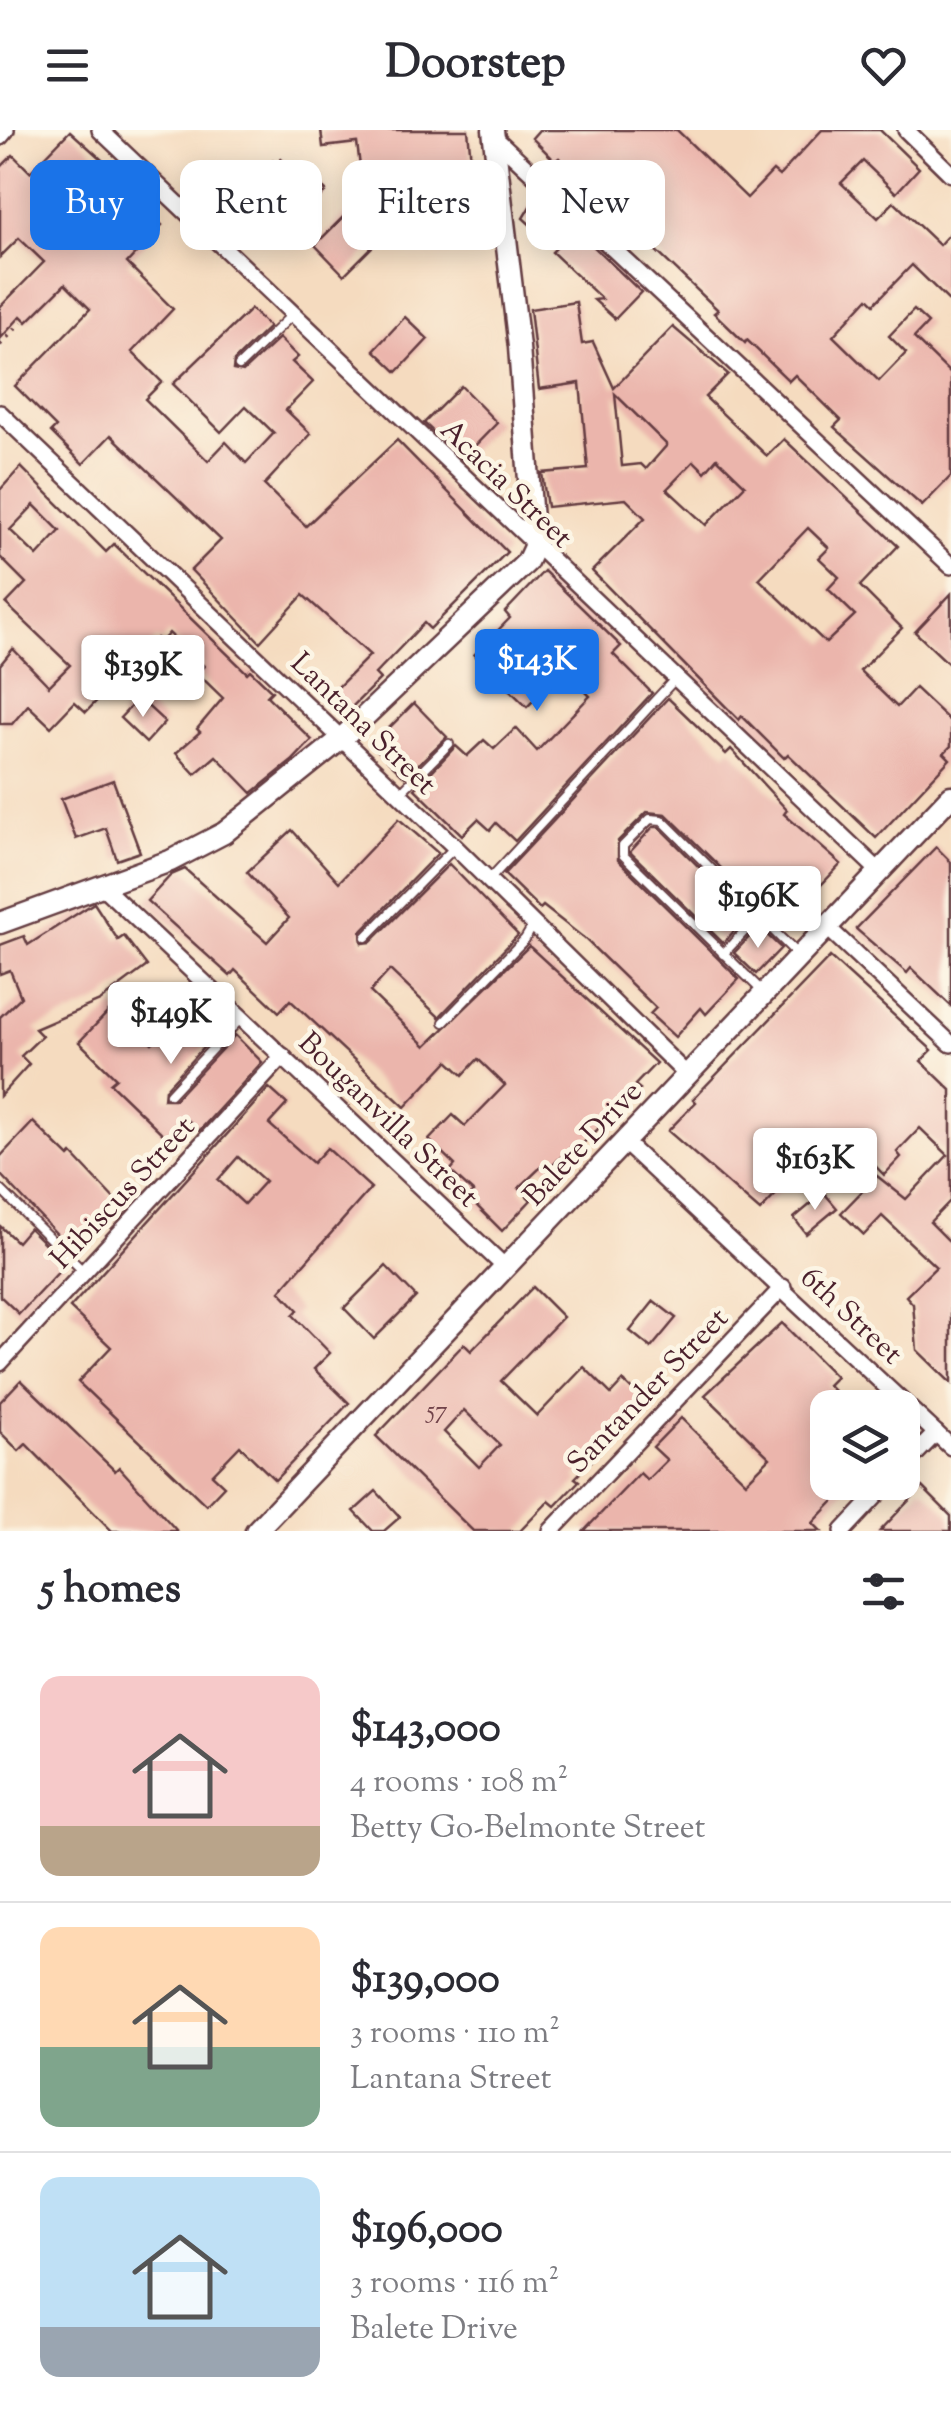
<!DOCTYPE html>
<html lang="en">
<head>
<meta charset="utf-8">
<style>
  :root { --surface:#fff; --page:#f2f2f3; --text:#2b2b33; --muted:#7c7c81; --line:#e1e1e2; --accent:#1a73e8 }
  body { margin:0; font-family:"Sorts Mill Goudy",serif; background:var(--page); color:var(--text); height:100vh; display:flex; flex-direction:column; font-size:38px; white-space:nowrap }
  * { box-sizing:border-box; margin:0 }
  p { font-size:32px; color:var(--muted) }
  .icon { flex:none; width:55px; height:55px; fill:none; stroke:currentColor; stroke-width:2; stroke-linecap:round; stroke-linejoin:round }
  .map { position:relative; height:1401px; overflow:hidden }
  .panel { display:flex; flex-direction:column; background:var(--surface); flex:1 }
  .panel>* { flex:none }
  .hud { position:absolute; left:30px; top:30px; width:892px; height:90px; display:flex; gap:20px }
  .fabs { position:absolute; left:810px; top:1260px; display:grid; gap:20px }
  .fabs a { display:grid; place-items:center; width:110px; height:110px; border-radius:20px; background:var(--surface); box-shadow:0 5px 25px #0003; font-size:50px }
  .price { position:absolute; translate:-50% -85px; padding:0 22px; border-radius:10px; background:#fff; color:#222; font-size:32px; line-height:65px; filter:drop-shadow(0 2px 5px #0008) }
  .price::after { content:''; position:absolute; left:50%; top:60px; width:30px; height:22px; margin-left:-15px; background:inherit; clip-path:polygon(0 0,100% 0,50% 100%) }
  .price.active { background:var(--accent); color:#fff }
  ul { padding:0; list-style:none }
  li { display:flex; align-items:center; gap:30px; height:250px; padding:0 40px }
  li+li { border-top:2px solid var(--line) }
  li span { display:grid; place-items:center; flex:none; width:280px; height:200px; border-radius:20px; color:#555 }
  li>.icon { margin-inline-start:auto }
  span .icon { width:120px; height:120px; fill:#fffc; stroke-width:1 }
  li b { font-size:42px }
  h2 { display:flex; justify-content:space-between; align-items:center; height:120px; padding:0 40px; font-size:42px }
  .chip { padding:0 35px; border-radius:20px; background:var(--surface); box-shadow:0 5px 25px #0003; font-size:35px; line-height:90px }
  .chip.active { background:var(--accent); color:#fff }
  header { display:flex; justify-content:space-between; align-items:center; height:130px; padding:0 40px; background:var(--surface); font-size:45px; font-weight:700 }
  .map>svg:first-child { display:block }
  .building { fill:#ebb5ac; fill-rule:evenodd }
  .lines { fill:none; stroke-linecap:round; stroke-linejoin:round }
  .service-casing { stroke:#643b41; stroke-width:12 }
  .minor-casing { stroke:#643b41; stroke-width:20 }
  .tertiary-casing { stroke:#643b41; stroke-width:25 }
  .path { stroke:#643b41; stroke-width:4; stroke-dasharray:2.5 8; stroke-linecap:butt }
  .service { stroke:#fff; stroke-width:8 }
  .minor { stroke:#fff; stroke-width:15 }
  .tertiary { stroke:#fff; stroke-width:20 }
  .labels { text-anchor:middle; stroke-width:9; stroke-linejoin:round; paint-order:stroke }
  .number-label { font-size:25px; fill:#72444b }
  .street-label { font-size:30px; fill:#4a1f2b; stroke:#fcf5e5 }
</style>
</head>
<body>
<header><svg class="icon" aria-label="menu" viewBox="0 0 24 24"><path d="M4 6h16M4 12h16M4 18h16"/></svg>Doorstep<svg class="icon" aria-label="heart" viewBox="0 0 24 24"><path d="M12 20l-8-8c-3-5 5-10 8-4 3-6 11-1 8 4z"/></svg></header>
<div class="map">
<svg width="951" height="1401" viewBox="0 0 951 1401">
  <rect width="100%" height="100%" fill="#fcf5e5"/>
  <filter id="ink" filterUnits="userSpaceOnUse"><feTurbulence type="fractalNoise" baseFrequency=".01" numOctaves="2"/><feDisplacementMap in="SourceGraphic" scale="20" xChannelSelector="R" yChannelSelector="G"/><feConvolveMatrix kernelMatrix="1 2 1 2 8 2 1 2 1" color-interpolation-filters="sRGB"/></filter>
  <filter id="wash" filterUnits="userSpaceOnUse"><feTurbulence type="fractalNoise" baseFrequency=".0048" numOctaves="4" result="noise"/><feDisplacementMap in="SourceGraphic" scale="40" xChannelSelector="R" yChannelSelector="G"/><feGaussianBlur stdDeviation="2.25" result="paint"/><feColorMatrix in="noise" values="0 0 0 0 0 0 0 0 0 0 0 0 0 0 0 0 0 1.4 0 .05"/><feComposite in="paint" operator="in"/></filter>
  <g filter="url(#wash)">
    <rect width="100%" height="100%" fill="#f5dbbf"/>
    <g id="blocks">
      <g class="building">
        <polygon points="321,0 468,0 471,31 361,44 357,13 323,17"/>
        <polygon points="539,0 677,0 747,68 773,41 779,46 822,0 880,0 919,38 896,63 863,31 841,53 878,88 894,72 939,115 951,102 951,173 912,135 874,174 868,168 833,206 879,251 906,223 889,206 914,180 928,193 914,208 951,244 951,346 922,376 834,297 841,290 795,245 789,251 747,210 745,213 714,183 718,180 559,28 555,31 532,8"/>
        <polygon points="70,1 142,66 137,70 162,95 127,133 173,179 132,222 162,252 145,269 208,331 226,312 246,333 274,303 246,276 221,302 173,254 251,179 269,197 234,231 233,240 243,242 279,208 298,227 292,232 313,252 286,280 311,304 264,355 306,396 397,310 507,422 430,499 424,493 375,544 380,549 341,588 324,571 370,525 303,465 260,512 191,440 221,410 111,305 83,334 51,302 56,297 15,256 90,179 65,154 27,192 21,186 0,209 0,177 44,132 19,108 0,127 0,38 13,25 30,42"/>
        <polygon points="281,29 304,52 310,45 326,61 276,110 257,105 242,90 236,70 273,31 277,34"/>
        <polygon points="538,63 641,162 615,189 594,170 602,169 552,122 556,118 523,88"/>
        <polygon points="366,64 395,94 344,145 315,115"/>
        <path d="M 576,172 L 582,214 L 593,212 L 614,258 L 673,197 L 728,244 L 705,267 L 767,326 L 784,309 L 898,416 L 860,456 L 902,498 L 860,541 L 897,577 L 915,558 L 951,592 L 951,616 L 944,623 L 950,629 L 876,708 L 788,624 L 784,628 L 742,586 L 739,590 L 592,441 L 645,388 L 626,369 L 547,377 L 542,343 L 588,339 L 580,253 L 539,259 L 530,179 ZM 615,264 L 667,315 L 646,339 L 641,334 L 622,336 ZM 717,328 L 745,355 L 706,395 L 667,359 L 694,331 L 705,342 ZM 808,398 L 829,418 L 819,428 L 839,447 L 828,459 L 855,485 L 826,513 L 759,449 Z"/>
        <polygon points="405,187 428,209 397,242 374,220"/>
        <polygon points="461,256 497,293 462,329 424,293"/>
        <path d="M 21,337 L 106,422 L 114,414 L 247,543 L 250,540 L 272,561 L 267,566 L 312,610 L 292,631 L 252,663 L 216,626 L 195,644 L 176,623 L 200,602 L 197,599 L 223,568 L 197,543 L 204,536 L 169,503 L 161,512 L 157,508 L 86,582 L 75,572 L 51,597 L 28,575 L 12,594 L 0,594 L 0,535 L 13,519 L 49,556 L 70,535 L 6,474 L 26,453 L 0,427 L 0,360 ZM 34,375 L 60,401 L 37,426 L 10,400 Z"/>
        <polygon points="544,441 621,516 613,524 652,563 515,711 496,693 490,700 478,689 462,705 415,659 456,616 467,626 484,610 494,619 516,598 537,621 590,566 564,540 527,577 474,525 510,488 505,482"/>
        <polygon points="951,464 951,536 915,502"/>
        <polygon points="139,568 165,592 146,613 120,588"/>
        <polygon points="668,568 726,624 731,619 787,680 784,684 841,734 781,797 666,684 647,682 618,711 618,730 739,849 706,884 701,878 675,907 650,884 656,878 585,809 543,776 540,779 504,744"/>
        <polygon points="414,573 447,607 405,647 372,615"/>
        <polygon points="113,650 140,722 117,730 106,698 76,709 61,669"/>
        <polygon points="399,689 438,723 361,802 362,813 371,812 449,734 518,805 439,887 390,840 370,862 426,916 529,816 656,933 635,955 640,959 575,1021 571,1017 548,1040 543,1035 519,1058 531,1070 502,1101 468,1067 473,1062 450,1041 455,1035 429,1010 453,985 465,996 505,955 478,929 463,945 448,931 405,977 290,870 279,882 235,840 230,846 147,771 171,745 185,739 267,812 289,788 247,742 292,700 339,752"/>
        <polygon points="653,697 659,697 748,786 723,813 630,722"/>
        <polygon points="936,717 951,732 951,876 911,838 907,843 856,799"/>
        <polygon points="94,773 118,810 124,806 147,836 100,871 35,899 42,906 21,926 29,934 0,966 0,887 21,867 10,840 0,844 0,815 24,806 28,815"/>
        <polygon points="759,797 781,818 756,844 734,823"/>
        <polygon points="830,827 932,920 921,931 951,960 951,1070 930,1092 951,1113 951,1253 917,1220 913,1174 906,1166 936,1137 882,1086 864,1105 841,1083 877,1046 906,1069 948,1025 920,998 897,1022 901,1027 884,1045 859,1019 822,1050 806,1033 760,1081 668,1001 696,972 693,969"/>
        <polygon points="198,869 224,895 165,959 164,969 175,969 235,905 262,932 199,1001 189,991 170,1011 110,953 116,948 79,912 114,876 152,913"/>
        <path d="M 269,958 L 287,974 L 269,994 L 313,1033 L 327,1018 L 371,1058 L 280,1161 L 298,1180 L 293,1185 L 330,1223 L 314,1239 L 349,1273 L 275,1350 L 240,1316 L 212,1345 L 224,1356 L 206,1375 L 78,1252 L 111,1217 L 70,1178 ZM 238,1027 L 265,1051 L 244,1074 L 218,1050 Z"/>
        <polygon points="33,992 69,1027 72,1024 117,1072 73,1121 0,1044 0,1027"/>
        <polygon points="824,1063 837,1078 806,1104 794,1088"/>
        <polygon points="0,1096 17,1112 29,1098 66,1134 19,1184 0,1166"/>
        <polygon points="386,1136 416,1167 374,1209 344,1178"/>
        <path d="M 533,1157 L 563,1187 L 501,1251 L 537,1286 L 584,1237 L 611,1264 L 623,1251 L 647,1274 L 575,1348 L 579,1351 L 555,1376 L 549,1371 L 520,1401 L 473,1401 L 376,1306 L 464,1214 L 471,1221 ZM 464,1280 L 500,1315 L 479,1337 L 444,1302 Z"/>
        <polygon points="654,1171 676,1188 651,1218 630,1201"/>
        <polygon points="782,1193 836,1247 828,1255 851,1278 828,1278 828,1352 852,1352 813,1393 821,1401 584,1401 640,1343 647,1350 667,1330 653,1317 681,1288 746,1352 770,1328 705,1265"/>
        <polygon points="21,1250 115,1341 119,1337 177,1401 112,1401 26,1314 19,1321 0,1302 0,1272"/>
        <polygon points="922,1357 951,1386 951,1401 880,1401"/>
        <polygon points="376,1361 400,1387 384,1401 373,1401 354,1381"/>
      </g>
    </g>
  </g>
  <g filter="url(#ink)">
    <use href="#blocks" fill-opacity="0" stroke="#643b41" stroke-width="2.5"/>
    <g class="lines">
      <g class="service-casing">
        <g id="service">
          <polyline points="239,236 292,185"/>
          <polyline points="399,664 449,614"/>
          <polyline points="489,750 675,549"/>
          <polyline points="366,807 454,718"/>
          <polyline points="723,824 759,786"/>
          <polyline points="764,863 623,725 623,716 650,689 662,690 799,826"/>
          <polyline points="444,892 525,809 534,794"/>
          <polyline points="170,964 242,887"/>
          <polyline points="0,1059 85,1143"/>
        </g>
      </g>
      <g class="minor-casing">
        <g id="minor">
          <polyline points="100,0 880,742"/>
          <polyline points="906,0 951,44"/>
          <polyline points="0,7 6,0"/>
          <polyline points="494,7 951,436"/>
          <polyline points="0,283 455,717 687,945"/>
          <polyline points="103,757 506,1138"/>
          <polyline points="827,797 951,914"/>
          <polyline points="625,1013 951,1317"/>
          <polyline points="0,1233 283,926"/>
          <polyline points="902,1338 936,1303"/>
          <polyline points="551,1401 783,1157"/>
          <polyline points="843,1401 889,1352"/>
        </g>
      </g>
      <g class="tertiary-casing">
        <g id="tertiary">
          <polyline points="0,793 170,731 224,703 341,609 527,432 534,417 519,217 493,0"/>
          <polyline points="256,1401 951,666"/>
        </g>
      </g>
      <polyline class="path" points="0,215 22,192"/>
      <use href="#service" class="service"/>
      <use href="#minor" class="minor"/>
      <use href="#tertiary" class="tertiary"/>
    </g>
  </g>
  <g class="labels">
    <g class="number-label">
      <text x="437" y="1288">57</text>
    </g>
    <g class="street-label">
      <text transform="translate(507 353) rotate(44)" y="10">Acacia Street</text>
      <text transform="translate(364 593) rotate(44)" y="10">Lantana Street</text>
      <text transform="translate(389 989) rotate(44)" y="10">Bouganvilla Street</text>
      <text transform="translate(582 1013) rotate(-47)" y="10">Balete Drive</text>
      <text transform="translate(122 1062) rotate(-47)" y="10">Hibiscus Street</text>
      <text transform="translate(852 1185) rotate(43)" y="10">6th Street</text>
      <text transform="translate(647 1260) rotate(-46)" y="10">Santander Street</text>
    </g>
  </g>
</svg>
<div class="fabs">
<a><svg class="icon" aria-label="layers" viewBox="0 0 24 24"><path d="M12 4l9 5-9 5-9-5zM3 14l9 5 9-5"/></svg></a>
</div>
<b class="price active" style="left:537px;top:584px">$143K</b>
<b class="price" style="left:143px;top:590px">$139K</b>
<b class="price" style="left:758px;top:821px">$196K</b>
<b class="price" style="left:171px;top:937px">$149K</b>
<b class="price" style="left:815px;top:1083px">$163K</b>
<div class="hud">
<a class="chip active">Buy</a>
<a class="chip">Rent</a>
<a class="chip">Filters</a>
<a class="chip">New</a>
</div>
</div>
<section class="panel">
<h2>5 homes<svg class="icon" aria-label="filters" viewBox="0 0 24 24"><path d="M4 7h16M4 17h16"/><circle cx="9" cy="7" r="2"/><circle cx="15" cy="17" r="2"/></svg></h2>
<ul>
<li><span style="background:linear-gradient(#f6c9c9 75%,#b9a48a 0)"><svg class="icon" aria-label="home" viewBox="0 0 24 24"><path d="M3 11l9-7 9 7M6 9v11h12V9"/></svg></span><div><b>$143,000</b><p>4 rooms · 108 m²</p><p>Betty Go-Belmonte Street</p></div></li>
<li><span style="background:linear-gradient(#ffd9b3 60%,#7fa58c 0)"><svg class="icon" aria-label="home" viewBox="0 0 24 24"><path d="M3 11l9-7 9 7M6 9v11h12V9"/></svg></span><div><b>$139,000</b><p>3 rooms · 110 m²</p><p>Lantana Street</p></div></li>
<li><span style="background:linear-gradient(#bfe0f5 75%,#9aa5b1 0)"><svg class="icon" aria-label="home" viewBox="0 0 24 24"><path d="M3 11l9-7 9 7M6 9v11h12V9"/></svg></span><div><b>$196,000</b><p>3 rooms · 116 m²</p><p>Balete Drive</p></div></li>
</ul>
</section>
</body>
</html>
